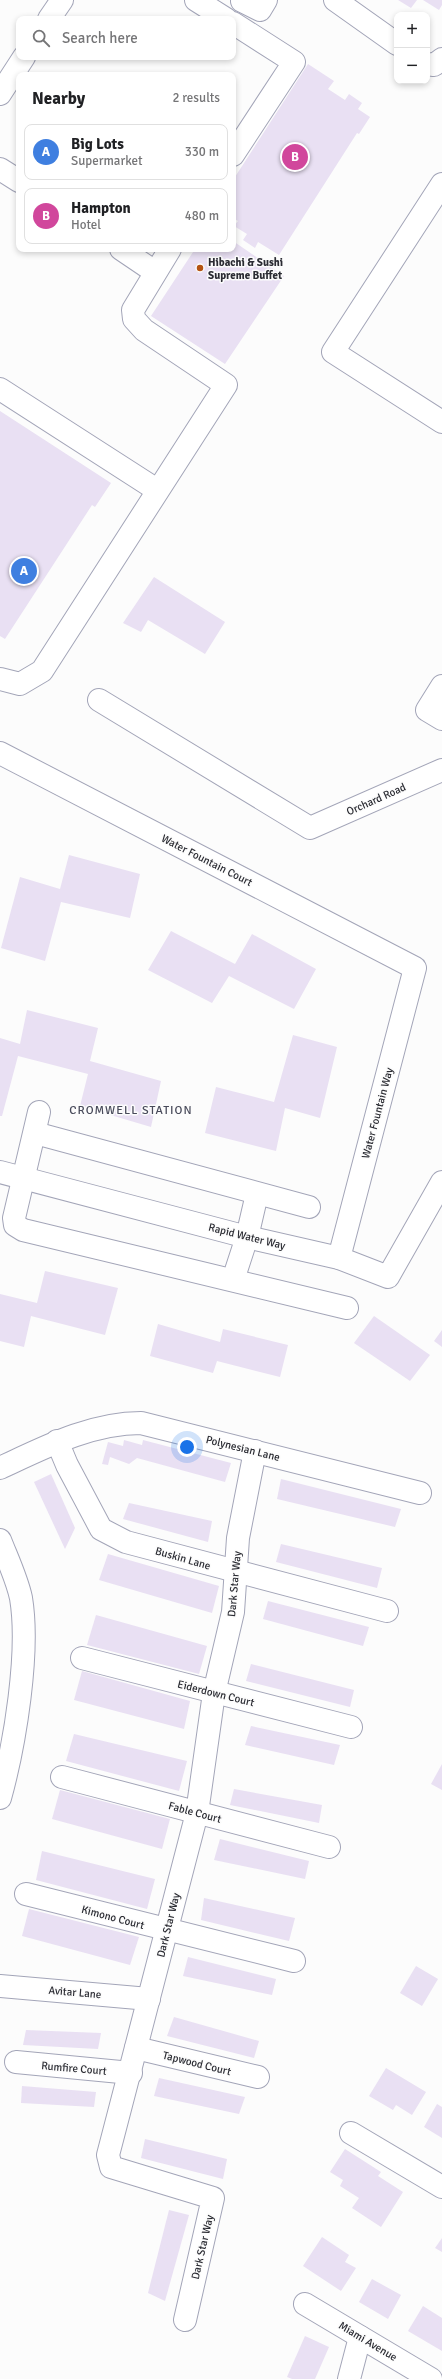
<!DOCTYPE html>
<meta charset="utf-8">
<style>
:root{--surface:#fff;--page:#f2f2f2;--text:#202124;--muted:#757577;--line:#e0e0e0;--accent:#b45312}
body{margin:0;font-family:Signika,sans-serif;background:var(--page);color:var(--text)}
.controls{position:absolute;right:12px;top:12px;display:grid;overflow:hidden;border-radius:8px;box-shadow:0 2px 6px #0003}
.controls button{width:36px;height:36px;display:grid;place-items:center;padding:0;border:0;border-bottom:1px solid var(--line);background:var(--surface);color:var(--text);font:20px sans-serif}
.you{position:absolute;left:187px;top:1447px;width:14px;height:14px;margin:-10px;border:3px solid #fff;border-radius:50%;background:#1a73e8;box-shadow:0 0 0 6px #1a73e833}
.badge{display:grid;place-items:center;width:26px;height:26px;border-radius:50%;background:var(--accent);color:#fff;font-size:13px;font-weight:700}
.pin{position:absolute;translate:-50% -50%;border:2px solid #fff;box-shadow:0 1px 4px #0006}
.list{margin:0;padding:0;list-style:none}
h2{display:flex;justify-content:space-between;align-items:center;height:52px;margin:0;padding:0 16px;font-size:17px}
h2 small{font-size:13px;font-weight:400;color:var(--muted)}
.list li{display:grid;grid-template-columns:26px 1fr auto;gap:12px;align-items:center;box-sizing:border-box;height:56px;margin:0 8px 8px;padding:0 8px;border:1px solid var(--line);border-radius:8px}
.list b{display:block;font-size:15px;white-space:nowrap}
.list p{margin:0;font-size:13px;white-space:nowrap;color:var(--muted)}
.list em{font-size:13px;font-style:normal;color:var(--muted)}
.icon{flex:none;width:22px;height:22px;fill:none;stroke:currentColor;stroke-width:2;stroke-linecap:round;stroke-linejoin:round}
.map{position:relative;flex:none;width:442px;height:2379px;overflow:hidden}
.search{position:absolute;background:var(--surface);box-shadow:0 2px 6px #0003;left:16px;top:16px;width:220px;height:44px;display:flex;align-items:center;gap:10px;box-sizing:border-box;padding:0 14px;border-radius:8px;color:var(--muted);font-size:15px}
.panel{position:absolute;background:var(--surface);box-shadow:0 2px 6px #0003;left:16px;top:72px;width:220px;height:180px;border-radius:8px}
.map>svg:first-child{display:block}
</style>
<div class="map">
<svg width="442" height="2379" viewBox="0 0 442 2379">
<rect width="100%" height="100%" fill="#fcfcfc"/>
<g fill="#e9e0f3">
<polygon points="398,0 417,0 411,8"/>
<polygon points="423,0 442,0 442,5 439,10"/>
<polygon points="308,64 334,81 328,89 345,100 349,94 362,103 358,109 370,117 359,134 357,133 279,255 258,242 255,248 243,240 247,234 234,226 238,221 233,218 233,180"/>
<polygon points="233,241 284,276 225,364 151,316 195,249 233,249"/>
<polygon points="0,411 111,483 95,507 92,505 5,639 0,636"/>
<polygon points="154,577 225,622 205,654 148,620 141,632 123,623"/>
<polygon points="69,855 140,874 130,918 61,902 45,961 1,948 20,877 60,889"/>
<polygon points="171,931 235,964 252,934 316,969 294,1009 229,976 212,1003 148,970"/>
<polygon points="27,1010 98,1028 90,1061 161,1081 151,1127 80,1106 88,1074 18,1056 2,1116 0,1116 0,1038 20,1044"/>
<polygon points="293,1035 337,1047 320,1118 285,1108 276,1151 205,1133 216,1087 274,1102"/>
<polygon points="45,1271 118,1288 105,1335 31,1316 24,1347 0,1341 0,1294 37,1303"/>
<polygon points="374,1316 430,1355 410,1381 354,1343"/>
<polygon points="158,1324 220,1342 223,1329 288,1345 280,1377 217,1361 213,1373 150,1356"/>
<polygon points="442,1330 442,1347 434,1341"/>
<polygon points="124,1440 142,1445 143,1440 231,1463 225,1482 137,1458 129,1464 110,1457 108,1465 102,1464 108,1442 123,1446"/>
<polygon points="51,1474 75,1528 65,1549 34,1482"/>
<polygon points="281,1479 401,1509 395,1527 277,1499"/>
<polygon points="129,1503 212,1521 208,1542 123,1519"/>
<polygon points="281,1544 382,1568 377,1588 276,1562"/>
<polygon points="108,1554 219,1586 212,1613 99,1580"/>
<polygon points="268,1601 369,1627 363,1646 263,1619"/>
<polygon points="96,1615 207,1646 199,1674 87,1645"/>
<polygon points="251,1664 354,1690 350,1707 246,1681"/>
<polygon points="82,1671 190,1701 184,1729 74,1700"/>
<polygon points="251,1726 340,1745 334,1765 245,1745"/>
<polygon points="74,1734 187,1761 179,1791 66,1761"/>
<polygon points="442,1764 442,1790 431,1784"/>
<polygon points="234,1789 322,1805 319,1823 230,1805"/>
<polygon points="60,1790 170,1819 162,1849 52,1819"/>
<polygon points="220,1839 309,1861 305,1879 214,1860"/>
<polygon points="42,1851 155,1879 147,1909 36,1880"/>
<polygon points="204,1898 295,1918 289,1941 201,1920"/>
<polygon points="29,1909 139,1937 130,1965 22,1936"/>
<polygon points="188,1957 276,1979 272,1995 183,1976"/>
<polygon points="416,1966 438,1979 422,2006 400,1993"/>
<polygon points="174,2017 259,2041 254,2058 167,2036"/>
<polygon points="26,2030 101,2033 98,2049 23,2045"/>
<polygon points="386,2068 426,2092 412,2115 396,2105 393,2110 369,2096"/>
<polygon points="159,2078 245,2097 239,2114 154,2096"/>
<polygon points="22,2086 96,2092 94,2107 21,2103"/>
<polygon points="437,2104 442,2107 442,2138 424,2127"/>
<polygon points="145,2139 227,2159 223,2179 141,2158"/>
<polygon points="345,2149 381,2172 378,2176 403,2192 381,2227 352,2208 359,2198 340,2186 343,2180 330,2172"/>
<polygon points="169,2210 189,2215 165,2301 148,2293"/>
<polygon points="322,2237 349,2255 345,2262 356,2268 341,2291 303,2266"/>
<polygon points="442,2238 442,2252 435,2248"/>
<polygon points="372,2279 401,2295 388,2319 359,2302"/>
<polygon points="423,2306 442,2318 442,2351 408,2331"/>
<polygon points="305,2336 329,2347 315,2379 292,2379 287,2377"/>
</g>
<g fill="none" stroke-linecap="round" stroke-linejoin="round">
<defs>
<g id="minor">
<polyline points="196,0 226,19"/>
<polyline points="335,0 397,44"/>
<polyline points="242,1 260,10 266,0"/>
<polyline points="49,19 62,0"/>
<polyline points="233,23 294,62 233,155"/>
<polyline points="427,64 434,65 442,59"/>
<polyline points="0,94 24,57"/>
<polyline points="0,169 19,181"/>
<polyline points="442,184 333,352 442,422"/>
<polyline points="121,249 155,272"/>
<polyline points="0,389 157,490"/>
<polyline points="0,679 20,684 42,671 226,385 144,330 134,319 133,310 170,249"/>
<polyline points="442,686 427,710 442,719"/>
<polyline points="99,700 310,828 442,770"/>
<polyline points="0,753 415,968 339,1258"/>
<polyline points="39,1112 14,1218 15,1225 23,1230 347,1308"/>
<polyline points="35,1133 309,1207"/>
<polyline points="0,1172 247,1237 339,1258 388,1277 442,1182"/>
<polyline points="233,1280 247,1237 257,1194"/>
<polyline points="57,1441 67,1465 101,1529 126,1542 387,1611"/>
<path d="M0,1468C45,1447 91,1423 141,1423L420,1493"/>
<path d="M0,1540C7,1558 17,1579 21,1598C30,1652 15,1744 0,1798"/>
<polyline points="82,1658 351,1727"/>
<polyline points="62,1777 329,1847"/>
<polyline points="26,1894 294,1961"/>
<polyline points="0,1986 149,1999"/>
<polyline points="136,2048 258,2077"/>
<polyline points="16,2062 131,2073"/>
<polyline points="351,2133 442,2187"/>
<polyline points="305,2304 431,2379"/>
<polyline points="185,2320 213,2198 111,2167 108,2155 197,1813 214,1693 233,1612 238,1538 255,1451"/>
<polyline points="349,2379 360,2337"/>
</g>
</defs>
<use href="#minor" stroke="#a3a5b8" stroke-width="24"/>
<use href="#minor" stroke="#fff" stroke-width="22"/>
</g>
<circle fill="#b45312" stroke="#fcfcfc" stroke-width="1.5" cx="200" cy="268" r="4"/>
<g text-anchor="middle" stroke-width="3" stroke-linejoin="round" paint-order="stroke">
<g font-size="11" font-weight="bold" fill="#2b2c33" stroke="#fcfcfc" text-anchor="start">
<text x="208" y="266">Hibachi &amp; Sushi<tspan x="208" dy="13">Supreme Buffet</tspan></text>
</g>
<g font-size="11" fill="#2b2c33" stroke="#fcfcfc">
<text transform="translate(376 799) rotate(-24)" y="4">Orchard Road</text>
<text transform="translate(207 860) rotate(27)" y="4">Water Fountain Court</text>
<text transform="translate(377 1113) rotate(-75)" y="4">Water Fountain Way</text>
<text transform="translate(247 1236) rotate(14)" y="4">Rapid Water Way</text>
<text transform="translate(243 1448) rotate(14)" y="4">Polynesian Lane</text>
<text transform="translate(183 1558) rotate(16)" y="4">Buskin Lane</text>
<text transform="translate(234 1584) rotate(-85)" y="4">Dark Star Way</text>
<text transform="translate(216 1693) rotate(14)" y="4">Eiderdown Court</text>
<text transform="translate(195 1812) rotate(15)" y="4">Fable Court</text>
<text transform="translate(113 1917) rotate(15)" y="4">Kimono Court</text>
<text transform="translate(168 1925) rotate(-76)" y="4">Dark Star Way</text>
<text transform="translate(75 1992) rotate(5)" y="4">Avitar Lane</text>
<text transform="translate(197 2063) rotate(14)" y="4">Tapwood Court</text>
<text transform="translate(74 2068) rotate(5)" y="4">Rumfire Court</text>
<text transform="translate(202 2247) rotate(-77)" y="4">Dark Star Way</text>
<text transform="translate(368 2341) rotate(31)" y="4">Miami Avenue</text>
</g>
<g font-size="12" letter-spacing="1" fill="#484a5a" stroke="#fcfcfc">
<text x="131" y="1114">CROMWELL STATION</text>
</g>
</g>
</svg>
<div class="controls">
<button>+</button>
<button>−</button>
</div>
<div class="you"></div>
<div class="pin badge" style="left:24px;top:571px;background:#3f7fe0">A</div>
<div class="pin badge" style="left:295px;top:157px;background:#d1479c">B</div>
<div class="search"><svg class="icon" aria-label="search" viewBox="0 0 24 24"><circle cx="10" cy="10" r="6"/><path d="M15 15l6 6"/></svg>Search here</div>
<section class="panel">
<h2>Nearby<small>2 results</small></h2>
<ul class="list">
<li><span class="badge" style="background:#3f7fe0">A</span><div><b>Big Lots</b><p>Supermarket</p></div><em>330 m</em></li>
<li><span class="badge" style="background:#d1479c">B</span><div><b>Hampton</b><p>Hotel</p></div><em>480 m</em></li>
</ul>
</section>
</div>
